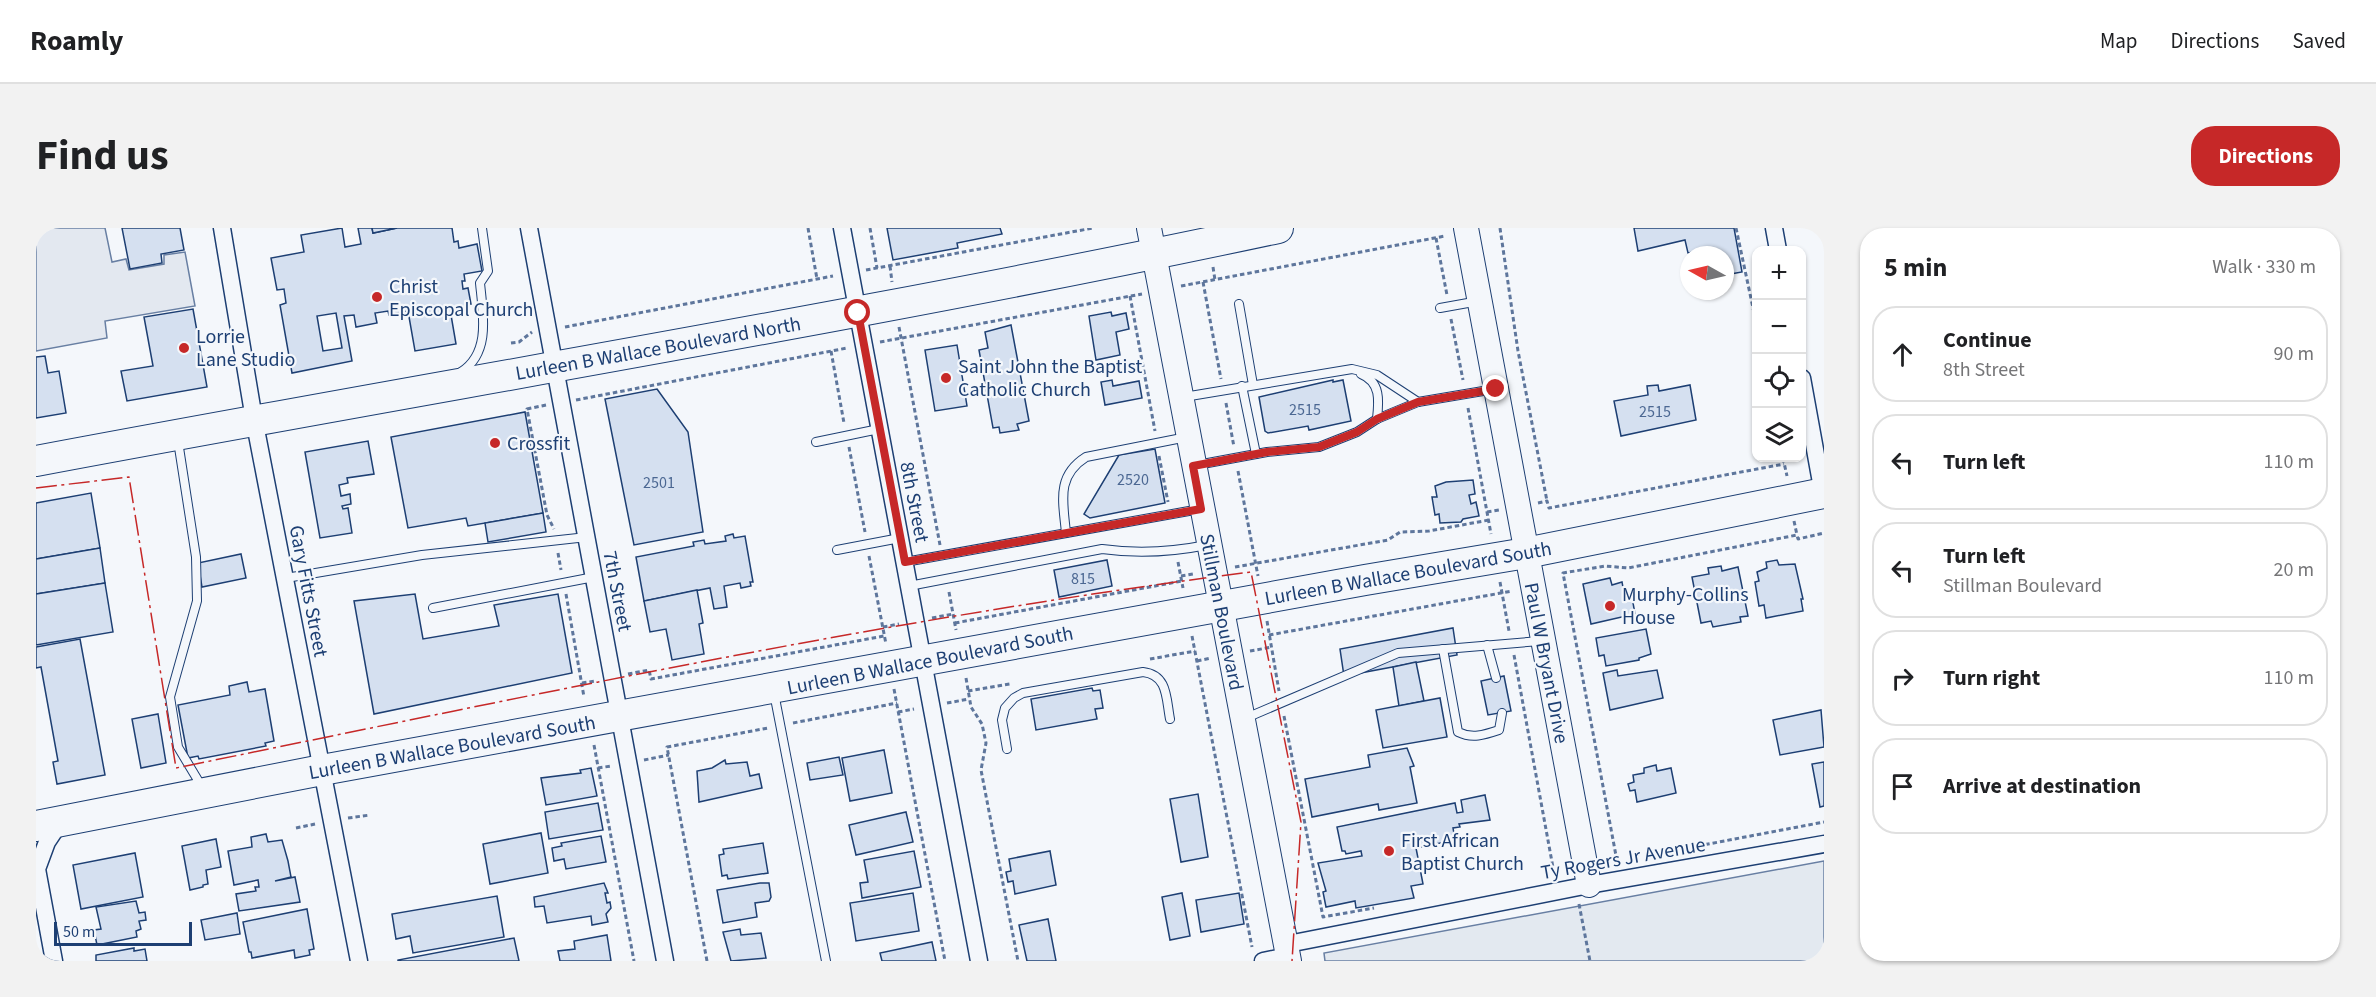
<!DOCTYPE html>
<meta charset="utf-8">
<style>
:root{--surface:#fff;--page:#f2f2f2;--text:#202124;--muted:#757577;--line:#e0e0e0;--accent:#c62828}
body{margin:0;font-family:"Source Sans 3",sans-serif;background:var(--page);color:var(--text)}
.controls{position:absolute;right:18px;top:18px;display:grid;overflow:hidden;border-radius:12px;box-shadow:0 2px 4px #0004}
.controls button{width:54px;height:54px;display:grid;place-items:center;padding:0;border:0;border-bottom:2px solid var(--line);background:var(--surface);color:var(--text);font:30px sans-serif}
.compass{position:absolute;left:1644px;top:18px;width:54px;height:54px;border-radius:50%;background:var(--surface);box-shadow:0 2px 4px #0004;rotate:278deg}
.scale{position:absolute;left:18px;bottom:15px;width:138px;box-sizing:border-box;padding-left:6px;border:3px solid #1d3f73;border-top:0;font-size:16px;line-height:21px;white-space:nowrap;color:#1d3f73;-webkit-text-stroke:4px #f4f7fb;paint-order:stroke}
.stop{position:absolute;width:18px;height:18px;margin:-14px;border:4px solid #c62828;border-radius:50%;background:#fff}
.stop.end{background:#c62828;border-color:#fff;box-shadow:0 2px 6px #0008}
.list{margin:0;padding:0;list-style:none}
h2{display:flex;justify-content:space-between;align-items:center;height:78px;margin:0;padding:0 24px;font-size:26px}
h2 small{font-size:20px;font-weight:400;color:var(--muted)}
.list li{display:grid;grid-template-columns:39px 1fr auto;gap:18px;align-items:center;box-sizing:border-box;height:96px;margin:0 12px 12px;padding:0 12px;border:2px solid var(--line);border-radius:24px}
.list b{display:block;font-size:22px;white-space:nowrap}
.list p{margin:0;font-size:20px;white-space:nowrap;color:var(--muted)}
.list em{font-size:20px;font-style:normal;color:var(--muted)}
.icon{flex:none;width:33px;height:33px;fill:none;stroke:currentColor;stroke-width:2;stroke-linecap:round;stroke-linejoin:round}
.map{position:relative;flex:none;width:1788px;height:733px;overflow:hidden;border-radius:24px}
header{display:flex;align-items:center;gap:36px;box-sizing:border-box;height:84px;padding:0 30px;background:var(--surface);border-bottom:2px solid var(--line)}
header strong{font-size:28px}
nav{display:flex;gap:33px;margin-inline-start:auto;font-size:21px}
.intro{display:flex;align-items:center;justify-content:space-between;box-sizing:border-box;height:144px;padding:0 36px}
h1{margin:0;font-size:42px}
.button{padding:15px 27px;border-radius:24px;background:var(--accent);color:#fff;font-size:21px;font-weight:700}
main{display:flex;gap:36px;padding:0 36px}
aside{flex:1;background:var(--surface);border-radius:24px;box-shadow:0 2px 4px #0004}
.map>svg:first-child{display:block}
</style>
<header>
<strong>Roamly</strong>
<nav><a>Map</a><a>Directions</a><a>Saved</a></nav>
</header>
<div class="intro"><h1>Find us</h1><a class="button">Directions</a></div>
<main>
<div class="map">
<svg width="1788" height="733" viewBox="0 0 1788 733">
<rect width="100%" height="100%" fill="#f4f7fb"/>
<polygon fill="#e3e9f0" stroke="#687fa3" stroke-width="1.5" points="1788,633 1788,733 1289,733 1288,725"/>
<polygon fill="#e3e8f0" stroke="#687fa3" stroke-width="1.5" points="13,0 69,0 76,34 90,31 93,42 128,36 128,27 149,24 159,78 69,93 71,110 0,123 0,3"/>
<g fill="#d5e0f0" stroke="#1d3f73" stroke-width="1.5" fill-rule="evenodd">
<polygon points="86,0 144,0 148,22 125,26 126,35 94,41"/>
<path d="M306,0L309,19L325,16L322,0H336L337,5L361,0H416L418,14L422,13L423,20L441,16L446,43L428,46L429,53H426L427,61L432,60L435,76H430L432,84L415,87L420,116L379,123L372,83L353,87L352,83L339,85L341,95L320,99L318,87L308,88L316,133L256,145L244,77L250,75L248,61L241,62L235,30L268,24L265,7ZM300,85L306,120L287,123L281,88Z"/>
<polygon points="336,0 361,0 337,5"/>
<polygon points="851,0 964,0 966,6 921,15 922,20 857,32"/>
<polygon points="1598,0 1698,0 1706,44 1689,47 1689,27 1664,27 1664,23 1652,25 1649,12 1602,23"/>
<polygon points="157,81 171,159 91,173 85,143 117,138 108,89"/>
<polygon points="1075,84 1076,88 1090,85 1093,101 1080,104 1084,127 1060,132 1053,88"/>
<polygon points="975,97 993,193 981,196 983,202 964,205 963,199 957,200 943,122 952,120 949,104"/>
<polygon points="921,117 931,178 899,183 889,122"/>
<polygon points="9,128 12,145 23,143 30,185 0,190 0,129"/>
<polygon points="1076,152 1077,158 1103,153 1106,170 1069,177 1065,154"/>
<polygon points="1297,152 1297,154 1307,152 1315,193 1273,202 1272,198 1232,205 1229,203 1223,169"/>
<polygon points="1622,157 1623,163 1654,157 1660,192 1585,208 1578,173 1612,167 1611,158"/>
<polygon points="621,161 652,204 667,304 598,317 569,171"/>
<polygon points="489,184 507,285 432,298 430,290 372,300 355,209"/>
<polygon points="332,213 338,246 311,250 312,255 303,257 305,268 314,266 315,276 306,278 307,281 312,280 316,305 284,310 269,224"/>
<polygon points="1119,221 1129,275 1054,290 1048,286 1083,227"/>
<polygon points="1437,252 1439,266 1433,267 1435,276 1440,274 1443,288 1427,291 1425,294 1404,295 1403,286 1399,287 1396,269 1401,269 1399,258 1410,254"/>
<polygon points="55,265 64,320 0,331 0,275"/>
<polygon points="507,285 510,304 452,314 449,295"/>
<polygon points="697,306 698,310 709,308 717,354 714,354 715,358 705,360 704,355 688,358 691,379 678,381 674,360 608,373 600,329 658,318 657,314 668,312 669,316 690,313 689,308"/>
<polygon points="64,320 69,355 0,366 0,331"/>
<polygon points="205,326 210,350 166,359 162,335"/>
<polygon points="1071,332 1076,358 1023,369 1018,342"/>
<polygon points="1741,332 1743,337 1759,336 1767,371 1765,371 1767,383 1730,390 1728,377 1723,378 1719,354 1723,353 1721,344 1731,340 1730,334"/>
<polygon points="1685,338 1686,343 1702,339 1712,388 1704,389 1705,394 1677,399 1675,393 1665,395 1656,349 1673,346 1672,340"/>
<polygon points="1574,350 1576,357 1586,354 1589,370 1596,369 1599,386 1555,396 1547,356"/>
<polygon points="69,355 77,404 0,417 0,366"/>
<polygon points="661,362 667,395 663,396 668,426 636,432 630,401 614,404 608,373"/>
<polygon points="379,366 387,411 463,398 458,377 522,366 536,445 338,486 318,373"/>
<polygon points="1417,400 1421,427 1308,448 1304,421"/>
<polygon points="1610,401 1615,426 1603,430 1603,432 1570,438 1568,427 1563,428 1560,410"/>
<polygon points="44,411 69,547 21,556 17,534 22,533 5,439 0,440 0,419"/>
<polygon points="1380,434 1388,473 1363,478 1357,439"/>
<polygon points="1581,442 1582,448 1621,442 1627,470 1574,482 1567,445"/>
<polygon points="1468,448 1475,483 1452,487 1445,453"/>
<polygon points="211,454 213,464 229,461 238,513 229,515 230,518 163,531 162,528 152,530 142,477 194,467 193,458"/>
<polygon points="1056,460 1057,463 1064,462 1067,480 1059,481 1061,491 1000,502 995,471"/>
<polygon points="1404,470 1411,509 1347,520 1340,482"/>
<polygon points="1785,482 1788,519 1744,527 1737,492"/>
<polygon points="122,486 130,535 105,540 96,491"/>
<polygon points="1371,520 1378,538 1374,539 1381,575 1343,582 1342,576 1276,589 1269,551 1334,539 1332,527"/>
<polygon points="848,522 856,565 814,573 806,530"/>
<polygon points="803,529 807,547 774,552 771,535"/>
<polygon points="689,532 690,536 711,534 714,548 723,546 726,560 663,574 661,543 676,540"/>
<polygon points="1788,534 1788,578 1784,579 1776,536"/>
<polygon points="1620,537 1621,543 1635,540 1640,565 1601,574 1599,562 1594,563 1592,556 1598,554 1597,547 1608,545 1608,540"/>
<polygon points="555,540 561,568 510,577 505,550 545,545 544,542"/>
<polygon points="1162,566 1172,629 1145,634 1134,571"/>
<polygon points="1449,567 1454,592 1423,596 1424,599 1417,600 1419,612 1380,620 1387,656 1375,658 1378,670 1320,680 1319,673 1290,679 1287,664 1290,663 1282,635 1326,628 1325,623 1310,626 1309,623 1306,623 1301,599 1419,575 1421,585 1427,584 1425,572"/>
<polygon points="562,575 567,602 513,611 509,584"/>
<polygon points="870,584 877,614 820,627 813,597"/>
<polygon points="505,605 512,645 454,656 447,616"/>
<polygon points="230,606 232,614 246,612 252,633 255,649 239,653 259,649 264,674 203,683 200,666 220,663 219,659 223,659 222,652 198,657 192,623 216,619 215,609"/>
<polygon points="565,608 570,634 530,641 528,631 518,633 516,620 526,618 525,615"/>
<polygon points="180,611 185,639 170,642 172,656 167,657 167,659 154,662 146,618"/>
<polygon points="727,615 732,645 692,651 691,647 686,648 683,627 688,626 687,621"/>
<polygon points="878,623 885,659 826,670 824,655 832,654 828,632"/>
<polygon points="1014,623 1020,657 979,666 977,653 972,654 970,644 975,643 973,631"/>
<polygon points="99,625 107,669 45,681 37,637"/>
<polygon points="568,655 572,665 569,665 571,675 574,674 575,680 570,686 572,694 556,697 555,688 511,695 508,678 499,679 498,669"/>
<polygon points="724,655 733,655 735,669 733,673 719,675 721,689 687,695 681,662"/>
<polygon points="877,665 883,703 820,713 814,675"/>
<polygon points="1146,665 1154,708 1134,712 1126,669"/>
<polygon points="1203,665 1208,696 1165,704 1160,672"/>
<polygon points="461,668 468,709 377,725 374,708 360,711 356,686"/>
<polygon points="100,673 103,685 109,684 110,692 103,693 105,701 100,703 101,709 61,717 58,702 65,701 60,679"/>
<polygon points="271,681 278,721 273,722 274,727 259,730 258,722 216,730 215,724 213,724 207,694"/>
<polygon points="201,685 204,706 169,712 165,692"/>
<polygon points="1012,691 1020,733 991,733 983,697"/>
<polygon points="704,701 705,707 725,705 730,730 695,733 687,704"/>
<polygon points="571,707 575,733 524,733 522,723 539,721 538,713"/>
<polygon points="478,710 483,733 362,733 362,732"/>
<polygon points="896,714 900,733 846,733 844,725"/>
<polygon points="98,720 98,723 109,721 111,733 60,733 60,727"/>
</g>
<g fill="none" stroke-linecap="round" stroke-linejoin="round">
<defs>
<g id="lane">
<polyline points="1203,76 1217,157"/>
<polyline points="1404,80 1443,73"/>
<path d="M425,144C455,125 447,86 444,55L452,43L446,0"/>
<path d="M1325,146C1345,154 1343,173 1341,191"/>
<polyline points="1206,158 1220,226"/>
<polyline points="1148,169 1316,141 1341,147 1382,174"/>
<polyline points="142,213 160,329 161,373 134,469 142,519 166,559"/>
<polyline points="780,214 843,201"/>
<polyline points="1161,237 1231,224 1283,219 1321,204 1341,191 1382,174 1459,161"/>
<path d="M1030,305C1027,273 1020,248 1050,229L1151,209"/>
<polyline points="801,322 864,310"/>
<polyline points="869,334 1164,281"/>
<polyline points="250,350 386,327 551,309"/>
<path d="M873,358L1066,321C1102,326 1136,324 1171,317"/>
<polyline points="397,380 558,349"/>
<polyline points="1451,417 1460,450"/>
<path d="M1407,421L1422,504C1436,511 1448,507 1463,502L1466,485"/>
<polyline points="738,465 790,733"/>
<polyline points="1210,490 1362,425 1504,413"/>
<path d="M971,521L966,492L969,480L978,470L987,465L1107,444C1132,447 1130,470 1134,491"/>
</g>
<g id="street">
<polyline points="186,0 218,191 323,733"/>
<polyline points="493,0 629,733"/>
<polyline points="806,0 943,733"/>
<polyline points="1738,0 1742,22"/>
<polyline points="1766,150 1788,271"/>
<polyline points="1252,716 1553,657 1788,616"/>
<polyline points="18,733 1,641 11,614 25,593"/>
<polyline points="1227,733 1252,728"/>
</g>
<g id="secondary">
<polyline points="1113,0 1253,733"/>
<polyline points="1430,0 1553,657"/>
</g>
<g id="highway">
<path d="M0,233C414,155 830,88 1242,0"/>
<polyline points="0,598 286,542 1329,352 1490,325 1788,265"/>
</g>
</defs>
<use href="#lane" stroke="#1d3f73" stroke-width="10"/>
<use href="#street" stroke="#1d3f73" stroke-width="19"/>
<use href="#secondary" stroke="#1d3f73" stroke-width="26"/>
<use href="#highway" stroke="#1d3f73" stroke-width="32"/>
<g stroke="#5e769c" stroke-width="3" stroke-dasharray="4.5 3" stroke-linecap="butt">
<polyline points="772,0 781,51"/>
<polyline points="834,0 841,40"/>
<polyline points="1464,0 1482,123 1511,273"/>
<polyline points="1700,0 1720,94"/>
<polyline points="1400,10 1411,67"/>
<polyline points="854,38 856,54"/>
<polyline points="1177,39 1179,52"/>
<polyline points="830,42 1057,0"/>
<polyline points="1167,54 1185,151"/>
<polyline points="1145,58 1409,8"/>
<polyline points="1094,68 1119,203"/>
<polyline points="1415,91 1427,152"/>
<polyline points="529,99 797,48"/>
<polyline points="863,99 904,317"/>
<polyline points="844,114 1106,66"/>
<polyline points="475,115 483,114 496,104"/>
<polyline points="795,123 808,195"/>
<polyline points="540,172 811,120"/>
<polyline points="1190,175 1198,219"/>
<polyline points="510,177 491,181 511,287 518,301"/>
<polyline points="1432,180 1455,306"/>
<polyline points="813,219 829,304"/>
<polyline points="1123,228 1132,274"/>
<polyline points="1747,230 1751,248"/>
<polyline points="1202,243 1222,348"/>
<polyline points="1502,275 1511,273 1513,280 1748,236"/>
<polyline points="1451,284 1463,282"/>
<polyline points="1758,293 1761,307"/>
<polyline points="522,325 525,342"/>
<polyline points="833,328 850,416"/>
<polyline points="1142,334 1147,360"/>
<polyline points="1199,339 1352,312 1364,304 1393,303 1453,292"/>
<polyline points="1145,348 1157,346"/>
<polyline points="1464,354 1473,403"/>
<polyline points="913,364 920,402"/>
<polyline points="530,366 548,469"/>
<polyline points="896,390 917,386"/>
<polyline points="1231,393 1243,463"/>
<polyline points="919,395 1146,353"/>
<polyline points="847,399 863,396"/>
<polyline points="1233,407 1476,363"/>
<polyline points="1156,408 1216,719"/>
<polyline points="1214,423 1236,419"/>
<polyline points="1478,427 1518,645"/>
<polyline points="1114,431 1159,423"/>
<polyline points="1161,433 1175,430"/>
<polyline points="592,446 613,442 615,451 848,408"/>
<polyline points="930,450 935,479 946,496 950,515 945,542 982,733"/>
<polyline points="546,455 559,453"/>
<polyline points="858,461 909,733"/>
<polyline points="932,463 974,456"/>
<polyline points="911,475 933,471"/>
<polyline points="862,484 878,481"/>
<polyline points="1248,488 1287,689 1338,680"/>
<polyline points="757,495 861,475"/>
<polyline points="558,517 598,733"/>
<polyline points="608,532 633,527"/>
<polyline points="562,540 575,538"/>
<polyline points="312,590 334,587"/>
<polyline points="260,600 279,596"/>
<polyline points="1625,625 1788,594"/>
<polyline points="1581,633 1527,345 1569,338 1592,340 1761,307 1762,311 1788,305"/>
<polyline points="1543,676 1554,733"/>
<polyline points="671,733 631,519 732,500"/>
</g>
<use href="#lane" stroke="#f4f7fb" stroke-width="8"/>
<use href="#street" stroke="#f4f7fb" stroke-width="16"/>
<use href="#secondary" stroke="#f4f7fb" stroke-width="24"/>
<use href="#highway" stroke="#f4f7fb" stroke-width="30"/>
<path stroke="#c62828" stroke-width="1.5" stroke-dasharray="21 4.5 3 4.5" stroke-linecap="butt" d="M0,260L93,249L140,540C497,467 854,390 1215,344L1265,594L1256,733"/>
</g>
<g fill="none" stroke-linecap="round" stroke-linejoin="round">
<polyline stroke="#c62828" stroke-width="8" points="822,85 869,334 1165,281 1157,238 1231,224 1283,219 1321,204 1341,191 1382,174 1460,161"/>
</g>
<g fill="#c62828" stroke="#f4f7fb" stroke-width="2">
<circle cx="341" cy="69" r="6"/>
<circle cx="148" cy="120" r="6"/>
<circle cx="910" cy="150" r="6"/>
<circle cx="459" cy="215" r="6"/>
<circle cx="1574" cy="378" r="6"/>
<circle cx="1353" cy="623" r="6"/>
</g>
<g text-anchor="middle" stroke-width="4.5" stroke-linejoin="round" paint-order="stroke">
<g font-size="16" fill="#4b6792">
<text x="1269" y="187">2515</text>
<text x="1619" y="189">2515</text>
<text x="1097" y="257">2520</text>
<text x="623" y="260">2501</text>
<text x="1047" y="356">815</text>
</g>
<g font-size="20" fill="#1d3f73" stroke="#f4f7fb" text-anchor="start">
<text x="353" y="65">Christ<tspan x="353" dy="23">Episcopal Church</tspan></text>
<text x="160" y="115">Lorrie<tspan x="160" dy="23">Lane Studio</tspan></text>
<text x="922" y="145">Saint John the Baptist<tspan x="922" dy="23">Catholic Church</tspan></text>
<text x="471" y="222">Crossfit</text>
<text x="1586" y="373">Murphy-Collins<tspan x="1586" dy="23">House</tspan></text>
<text x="1365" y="619">First African<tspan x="1365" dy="23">Baptist Church</tspan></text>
</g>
<g font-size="20" fill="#1d3f73" stroke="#f4f7fb">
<text transform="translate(622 120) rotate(-10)" y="7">Lurleen B Wallace Boulevard North</text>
<text transform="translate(879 274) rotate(79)" y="7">8th Street</text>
<text transform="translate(1372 345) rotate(-10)" y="7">Lurleen B Wallace Boulevard South</text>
<text transform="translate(273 363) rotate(79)" y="7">Gary Fitts Street</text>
<text transform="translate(582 363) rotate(79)" y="7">7th Street</text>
<text transform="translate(1186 384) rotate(79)" y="7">Stillman Boulevard</text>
<text transform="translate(894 432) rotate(-11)" y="7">Lurleen B Wallace Boulevard South</text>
<text transform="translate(1511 435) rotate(79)" y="7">Paul W Bryant Drive</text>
<text transform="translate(416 519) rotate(-10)" y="7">Lurleen B Wallace Boulevard South</text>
<text transform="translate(1587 630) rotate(-10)" y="7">Ty Rogers Jr Avenue</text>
</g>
</g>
</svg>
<div class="controls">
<button>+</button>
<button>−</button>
<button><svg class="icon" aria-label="locate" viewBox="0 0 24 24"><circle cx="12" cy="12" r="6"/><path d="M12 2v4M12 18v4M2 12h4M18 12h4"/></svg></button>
<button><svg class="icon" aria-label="layers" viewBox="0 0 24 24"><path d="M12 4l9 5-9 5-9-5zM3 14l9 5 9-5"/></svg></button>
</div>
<svg class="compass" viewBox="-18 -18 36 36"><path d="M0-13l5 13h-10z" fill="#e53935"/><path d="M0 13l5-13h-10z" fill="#757577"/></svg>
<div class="scale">50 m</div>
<div class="stop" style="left:822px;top:85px"></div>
<div class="stop end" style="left:1460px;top:161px"></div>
</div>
<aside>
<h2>5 min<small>Walk · 330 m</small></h2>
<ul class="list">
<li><svg class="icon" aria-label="ahead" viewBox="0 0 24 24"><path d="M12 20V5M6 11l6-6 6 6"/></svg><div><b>Continue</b><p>8th Street</p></div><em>90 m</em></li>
<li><svg class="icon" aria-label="left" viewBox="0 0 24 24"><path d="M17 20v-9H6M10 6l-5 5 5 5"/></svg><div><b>Turn left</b></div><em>110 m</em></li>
<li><svg class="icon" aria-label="left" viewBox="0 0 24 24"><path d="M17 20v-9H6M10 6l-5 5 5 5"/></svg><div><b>Turn left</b><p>Stillman Boulevard</p></div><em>20 m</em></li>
<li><svg class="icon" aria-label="right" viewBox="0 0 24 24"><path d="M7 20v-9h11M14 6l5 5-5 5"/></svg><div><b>Turn right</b></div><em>110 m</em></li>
<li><svg class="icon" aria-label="arrive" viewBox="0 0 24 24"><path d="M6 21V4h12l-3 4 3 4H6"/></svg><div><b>Arrive at destination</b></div></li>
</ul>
</aside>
</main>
